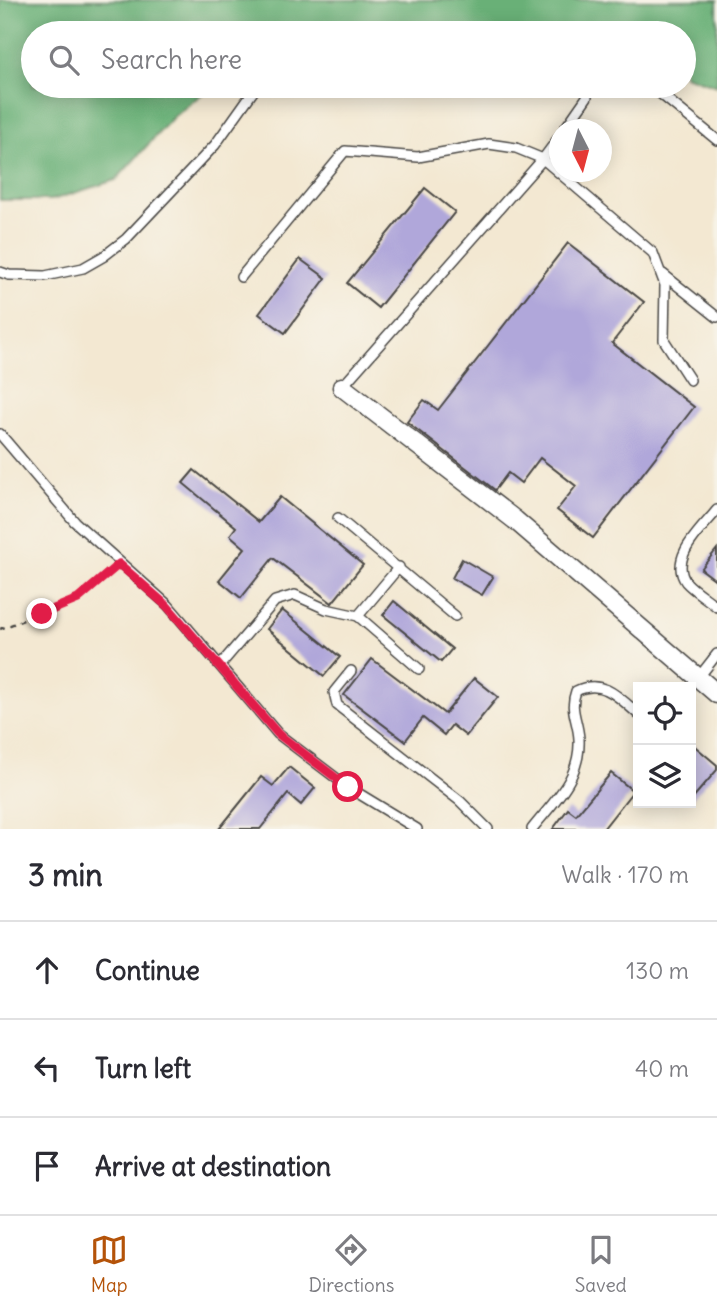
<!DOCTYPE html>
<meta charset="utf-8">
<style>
:root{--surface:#fff;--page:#f7f7f7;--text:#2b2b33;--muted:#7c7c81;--line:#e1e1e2;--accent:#b45309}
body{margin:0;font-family:Delius,sans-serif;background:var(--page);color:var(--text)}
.controls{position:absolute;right:21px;bottom:21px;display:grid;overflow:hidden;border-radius:0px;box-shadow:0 4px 18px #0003}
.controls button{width:63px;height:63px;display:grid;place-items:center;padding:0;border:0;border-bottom:2px solid var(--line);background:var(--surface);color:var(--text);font:35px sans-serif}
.compass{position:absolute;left:549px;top:119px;width:63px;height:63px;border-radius:50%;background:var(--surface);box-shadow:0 4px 18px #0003;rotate:174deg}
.stop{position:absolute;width:21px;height:21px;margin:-16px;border:5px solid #e11d48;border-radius:50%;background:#fff}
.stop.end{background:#e11d48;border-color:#fff;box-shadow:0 2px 7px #0008}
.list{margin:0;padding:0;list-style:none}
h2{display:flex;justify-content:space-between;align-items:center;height:91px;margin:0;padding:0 28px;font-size:30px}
h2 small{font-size:23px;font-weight:400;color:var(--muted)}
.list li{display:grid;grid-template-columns:46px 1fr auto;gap:21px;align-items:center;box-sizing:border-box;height:98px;padding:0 28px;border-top:2px solid var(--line)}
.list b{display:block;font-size:26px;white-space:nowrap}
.list em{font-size:23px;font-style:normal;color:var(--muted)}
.icon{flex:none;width:38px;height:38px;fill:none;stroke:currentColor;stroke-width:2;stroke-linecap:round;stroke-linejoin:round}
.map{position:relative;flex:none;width:717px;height:829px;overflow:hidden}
.search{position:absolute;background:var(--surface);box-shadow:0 4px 18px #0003;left:21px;right:21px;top:21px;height:77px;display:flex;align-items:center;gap:18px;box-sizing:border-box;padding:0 24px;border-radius:38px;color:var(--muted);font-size:26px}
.sheet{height:385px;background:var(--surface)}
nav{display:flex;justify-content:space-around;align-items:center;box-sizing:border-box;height:98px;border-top:2px solid var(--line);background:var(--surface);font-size:19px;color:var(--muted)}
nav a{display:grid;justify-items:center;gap:4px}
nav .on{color:var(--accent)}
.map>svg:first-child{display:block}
</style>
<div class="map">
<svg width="717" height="829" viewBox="0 0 717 829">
<rect width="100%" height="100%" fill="#f7f3e8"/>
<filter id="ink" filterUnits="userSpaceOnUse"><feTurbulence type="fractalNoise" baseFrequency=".0143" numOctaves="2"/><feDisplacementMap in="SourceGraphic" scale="14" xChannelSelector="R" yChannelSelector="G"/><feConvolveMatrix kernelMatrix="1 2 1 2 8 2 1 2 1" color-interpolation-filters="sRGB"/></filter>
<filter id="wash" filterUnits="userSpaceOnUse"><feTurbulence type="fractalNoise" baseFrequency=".00686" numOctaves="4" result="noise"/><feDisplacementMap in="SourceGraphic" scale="28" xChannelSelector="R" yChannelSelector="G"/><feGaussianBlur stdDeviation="1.57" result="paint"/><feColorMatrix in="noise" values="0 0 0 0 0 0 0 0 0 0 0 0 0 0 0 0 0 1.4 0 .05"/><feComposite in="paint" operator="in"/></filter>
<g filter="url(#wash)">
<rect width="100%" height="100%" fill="#f3e8d2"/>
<polygon fill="#69b077" stroke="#4a6e51" stroke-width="2" points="0,0 717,0 717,86 684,75 684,33 33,33 33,86 212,86 173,117 116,180 52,200 0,200"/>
<g id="blocks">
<g fill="#b0a7da">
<polygon points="425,188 455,212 378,308 347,283"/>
<polygon points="568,243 644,302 612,343 694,407 593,538 557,510 576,486 540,458 521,483 508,473 495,490 407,422 424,400 438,410"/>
<polygon points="300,259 326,278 285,333 259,314"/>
<polygon points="194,470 259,522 280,497 363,565 332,603 273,558 241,598 219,580 245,548 230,535 236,527 183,483"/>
<polygon points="717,549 717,581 701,569"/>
<polygon points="462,559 493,577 482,595 452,578"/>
<polygon points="394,601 452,649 441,662 383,615"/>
<polygon points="282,610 340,657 324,676 267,629"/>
<polygon points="372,659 445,714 474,678 498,697 466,736 452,725 444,735 423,718 405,741 344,695"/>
<polygon points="691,743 717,765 717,770 691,800"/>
<polygon points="289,767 315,788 301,805 288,794 260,829 219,829 261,777 273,786"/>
<polygon points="611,773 633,791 603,829 553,829 568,809 576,815"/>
</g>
</g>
</g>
<g filter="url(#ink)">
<use href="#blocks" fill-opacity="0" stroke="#494744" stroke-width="2"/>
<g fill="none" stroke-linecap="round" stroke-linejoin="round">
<defs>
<g id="lane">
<polyline points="651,86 717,140"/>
<polyline points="564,130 587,97"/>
<polyline points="0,272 9,275 45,276 83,268 104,256 126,239 215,145 257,86"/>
<polyline points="663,274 717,317"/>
<polyline points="241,277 345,151 418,157 489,144 516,148 543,159 653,253 665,285 664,340 690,380"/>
<polyline points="342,387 543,159 560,136"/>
<polyline points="0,434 75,522 168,605 278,734 348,787 417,829"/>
<path d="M717,510C703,528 668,557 686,582C694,591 708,599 717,607"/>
<polyline points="338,518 455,616"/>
<polyline points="358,616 419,669"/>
<polyline points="221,664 275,601 295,595 326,609 358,616 399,567"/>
<polyline points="351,671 334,692 337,705 460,801 488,829"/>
<polyline points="699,677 717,654"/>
<path d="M532,829C554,801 581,778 579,739C578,720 569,710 576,691C602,678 619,697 638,714"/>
</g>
<polyline id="street" points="342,387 515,520 717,694"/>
</defs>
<use href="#lane" stroke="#494744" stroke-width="12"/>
<use href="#street" stroke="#494744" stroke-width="21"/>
<polyline stroke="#494744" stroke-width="2.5" stroke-dasharray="5 5" stroke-linecap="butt" points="0,629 78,599 111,570"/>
<use href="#lane" stroke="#fff" stroke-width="9"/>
<use href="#street" stroke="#fff" stroke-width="18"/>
</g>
</g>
<g fill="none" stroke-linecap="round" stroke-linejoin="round" filter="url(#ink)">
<polyline stroke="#e11d48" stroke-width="9" points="42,614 78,599 119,564 167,606 278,734 348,787"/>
</g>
</svg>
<div class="controls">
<button><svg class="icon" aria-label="locate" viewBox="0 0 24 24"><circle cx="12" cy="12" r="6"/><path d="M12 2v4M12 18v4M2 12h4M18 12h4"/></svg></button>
<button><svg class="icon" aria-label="layers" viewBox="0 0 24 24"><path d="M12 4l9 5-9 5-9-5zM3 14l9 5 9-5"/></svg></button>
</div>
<svg class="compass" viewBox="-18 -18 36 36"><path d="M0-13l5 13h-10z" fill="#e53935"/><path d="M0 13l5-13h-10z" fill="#7c7c81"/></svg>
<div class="stop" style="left:348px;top:787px"></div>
<div class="stop end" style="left:42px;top:614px"></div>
<div class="search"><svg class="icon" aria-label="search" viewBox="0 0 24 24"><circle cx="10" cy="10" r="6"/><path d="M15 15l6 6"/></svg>Search here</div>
</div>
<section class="sheet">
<h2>3 min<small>Walk · 170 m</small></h2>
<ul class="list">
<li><svg class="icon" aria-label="ahead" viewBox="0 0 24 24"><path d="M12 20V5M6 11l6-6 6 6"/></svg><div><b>Continue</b></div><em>130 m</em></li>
<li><svg class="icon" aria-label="left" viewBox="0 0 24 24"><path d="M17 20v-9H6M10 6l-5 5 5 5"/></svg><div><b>Turn left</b></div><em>40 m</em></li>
<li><svg class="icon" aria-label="arrive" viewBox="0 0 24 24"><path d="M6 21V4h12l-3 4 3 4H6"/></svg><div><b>Arrive at destination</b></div></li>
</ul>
</section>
<nav>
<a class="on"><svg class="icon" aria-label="map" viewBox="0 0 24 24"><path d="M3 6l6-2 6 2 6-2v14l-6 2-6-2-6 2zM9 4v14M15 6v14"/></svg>Map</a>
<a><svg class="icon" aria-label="directions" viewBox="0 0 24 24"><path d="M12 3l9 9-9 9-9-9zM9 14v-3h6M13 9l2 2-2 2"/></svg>Directions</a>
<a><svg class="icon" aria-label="saved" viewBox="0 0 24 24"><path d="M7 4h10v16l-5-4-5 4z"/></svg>Saved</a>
</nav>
